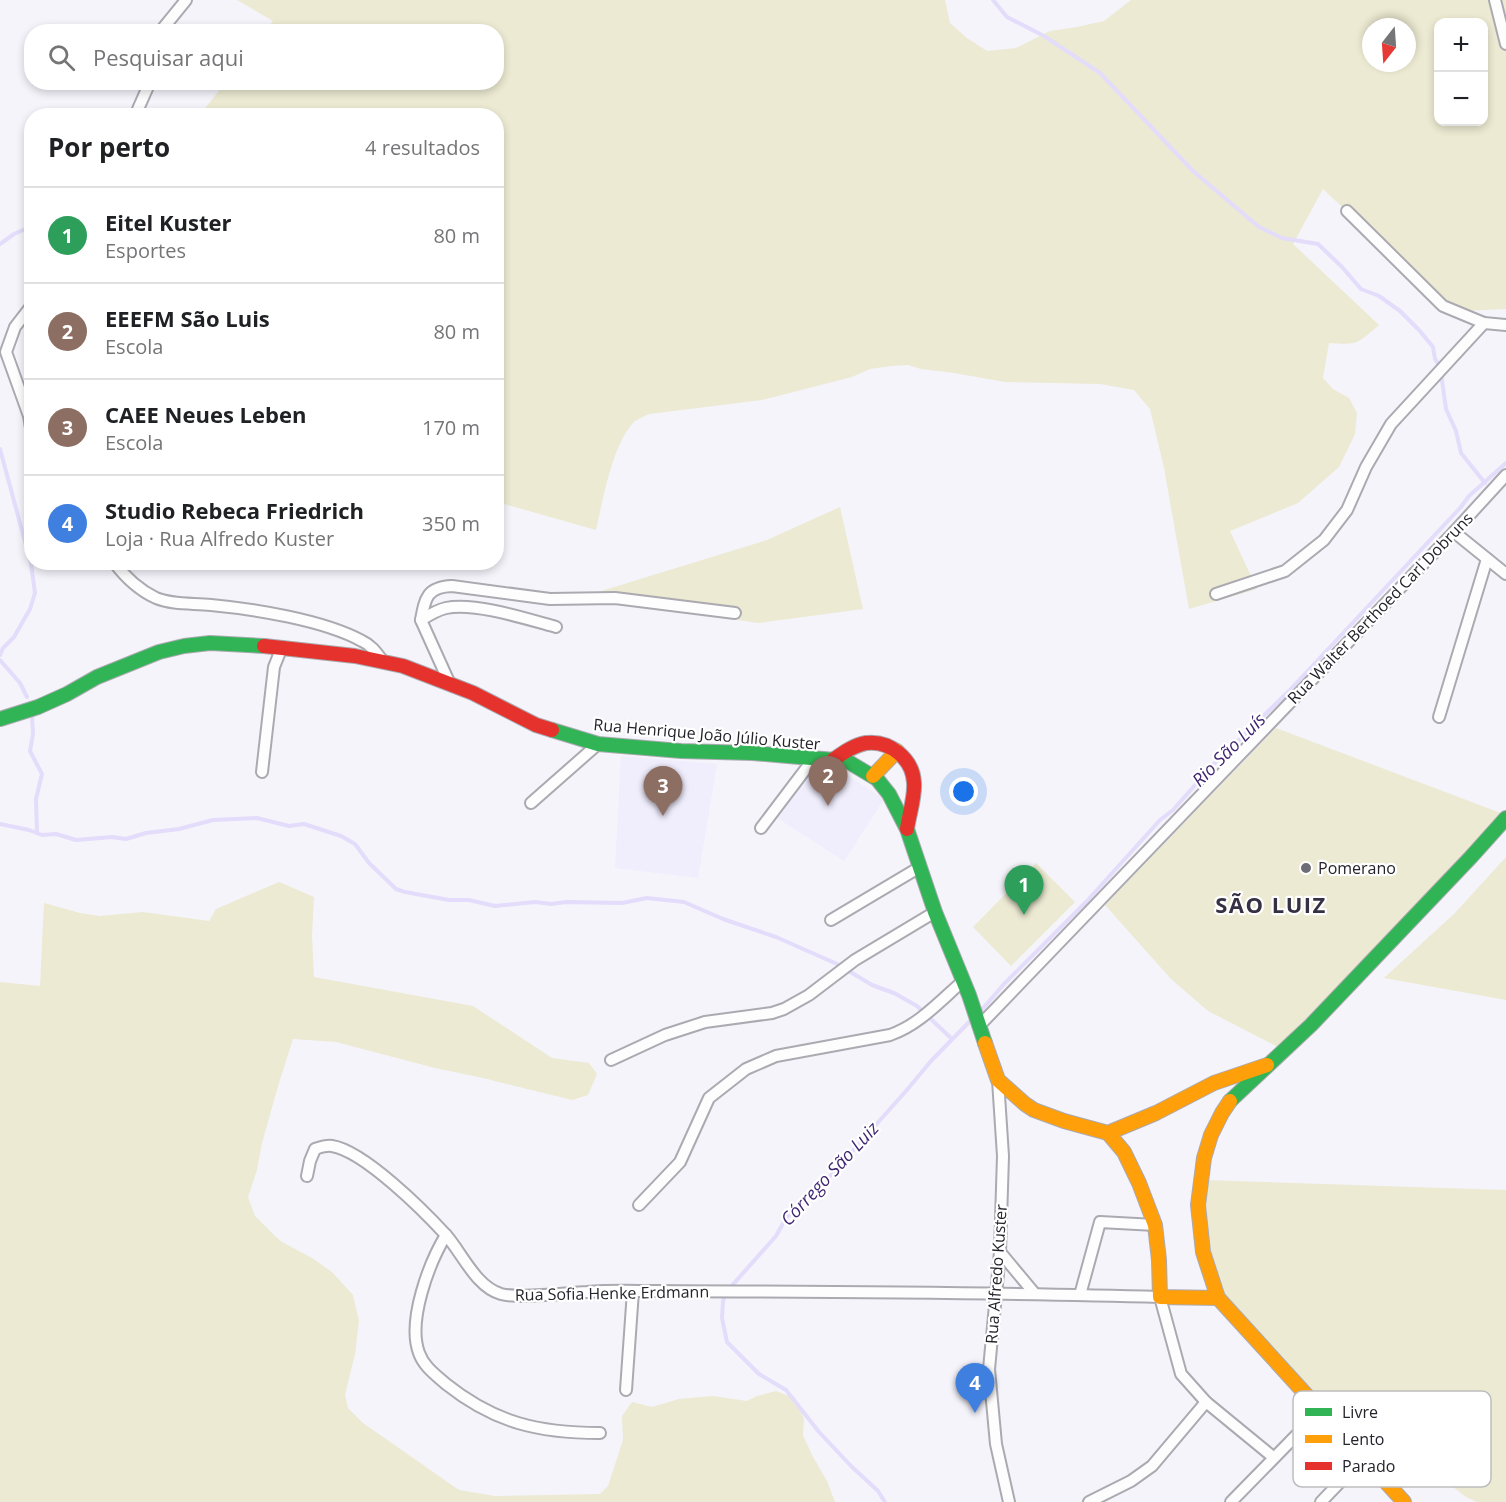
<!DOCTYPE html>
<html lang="pt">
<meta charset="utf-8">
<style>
:root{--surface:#fff;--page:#f2f2f2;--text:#202124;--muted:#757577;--line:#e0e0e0;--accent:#db2777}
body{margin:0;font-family:"Open Sans",sans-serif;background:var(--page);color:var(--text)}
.controls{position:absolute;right:18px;top:18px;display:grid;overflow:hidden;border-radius:12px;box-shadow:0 3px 9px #0003}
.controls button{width:54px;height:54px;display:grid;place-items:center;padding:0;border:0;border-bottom:2px solid var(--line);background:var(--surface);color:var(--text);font:30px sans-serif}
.compass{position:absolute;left:1362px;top:18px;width:54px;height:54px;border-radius:50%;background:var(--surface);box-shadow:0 3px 9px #0003;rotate:197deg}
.you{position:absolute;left:964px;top:792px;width:21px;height:21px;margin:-15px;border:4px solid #fff;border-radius:50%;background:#1a73e8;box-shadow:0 0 0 9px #1a73e833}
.badge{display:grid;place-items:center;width:39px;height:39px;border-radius:50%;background:var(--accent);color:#fff;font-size:20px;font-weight:700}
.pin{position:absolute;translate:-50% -50px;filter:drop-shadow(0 2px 3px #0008)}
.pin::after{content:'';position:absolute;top:32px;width:21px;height:18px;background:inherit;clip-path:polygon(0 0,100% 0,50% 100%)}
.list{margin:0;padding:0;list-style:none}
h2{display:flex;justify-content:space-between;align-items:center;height:78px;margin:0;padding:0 24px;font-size:26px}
h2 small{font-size:20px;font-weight:400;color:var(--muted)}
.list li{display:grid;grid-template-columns:39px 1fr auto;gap:18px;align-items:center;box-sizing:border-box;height:96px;padding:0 24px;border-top:2px solid var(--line)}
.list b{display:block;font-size:22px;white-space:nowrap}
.list p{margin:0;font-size:20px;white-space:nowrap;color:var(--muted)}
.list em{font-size:20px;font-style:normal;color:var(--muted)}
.icon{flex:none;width:33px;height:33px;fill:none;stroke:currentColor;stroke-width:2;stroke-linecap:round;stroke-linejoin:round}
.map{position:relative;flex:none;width:1506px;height:1502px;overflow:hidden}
.search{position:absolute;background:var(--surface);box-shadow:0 3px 9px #0003;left:24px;top:24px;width:480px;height:66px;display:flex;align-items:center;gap:15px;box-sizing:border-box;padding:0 21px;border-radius:24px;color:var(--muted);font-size:22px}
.panel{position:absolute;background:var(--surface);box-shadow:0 3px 9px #0003;left:24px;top:108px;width:480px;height:462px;border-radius:24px}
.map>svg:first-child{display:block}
</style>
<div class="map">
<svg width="1506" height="1502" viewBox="0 0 1506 1502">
<rect width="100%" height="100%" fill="#f5f4fb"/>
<g fill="#f0edfd">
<polygon points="811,752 884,799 844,861 771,814"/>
<polygon points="621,756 717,764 698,878 615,868"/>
</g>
<g fill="#ecead2" fill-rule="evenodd">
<path d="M237,0H945L950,23L967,38L987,51L1016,48L1050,31L1077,27L1104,21L1131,0H1506V309L1462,311L1425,298L1388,257L1369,232L1323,189L1293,244L1379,325C1357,344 1358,345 1329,343L1323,378L1333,389L1349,398L1357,413L1355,434L1339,467L1298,503L1230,531L1257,589L1189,609L1164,468L1150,409L1134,390L1100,384L1005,382L954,373L921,369L908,365L891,366L870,369L852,377L762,400L649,414C644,417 637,419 633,423C612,446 603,500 596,530L497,502L496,116H199L225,83L496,82V32L265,31L273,21ZM1438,22H1484V122H1438ZM1371,27H1407V63H1371Z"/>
<polygon points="840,507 863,609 758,623 675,611 598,592 767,540"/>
<polygon points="1276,728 1506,815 1278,1047 1208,1011 1171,979 1105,905"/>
<polygon points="1506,857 1506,1000 1384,978 1455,913"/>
<polygon points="1036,863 1075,902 1011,966 973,927"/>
<polygon points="279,882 314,897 312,936 314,977 473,1006 552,1058 589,1063 597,1074 588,1095 572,1100 483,1078 435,1068 336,1042 293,1039 279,1083 262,1143 257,1170 248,1197 255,1216 275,1236 282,1242 312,1258 332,1272 353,1295 359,1321 355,1354 345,1395 348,1408 363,1423 459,1490 495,1496 600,1494 608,1486 623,1440 622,1416 632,1402 652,1407 679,1399 713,1396 747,1401 757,1396 776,1391 794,1398 804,1419 803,1435 812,1455 827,1481 835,1502 0,1502 0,982 40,986 44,903 80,913 100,916 143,912 209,921 216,909"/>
<polygon points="1205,1180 1506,1190 1506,1502 1477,1502 1466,1497 1439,1476 1363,1435 1343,1418 1305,1392 1239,1323 1209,1270"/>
</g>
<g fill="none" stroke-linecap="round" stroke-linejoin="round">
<g stroke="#e3dcfa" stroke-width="4">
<polyline points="993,0 1007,17 1044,36 1100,73 1193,171 1259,227 1282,238 1318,244 1342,267 1361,289 1379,296 1400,311 1419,330 1433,347 1435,359 1440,366 1446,409 1456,431 1461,453 1485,483"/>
<polyline points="0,244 14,234 32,226"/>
<polyline points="0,449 31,564 35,593 30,609 14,637 3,648 0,655"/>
<polyline points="0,660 20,683 27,697"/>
<polyline points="32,716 33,734 30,751 42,774 36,799 37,833"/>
<polyline points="0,824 29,830 42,835 56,834 76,840 112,837 126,839 146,833 179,829 213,820 257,818 289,826 304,824 341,836 355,844 369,863 396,889 405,892 449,900 469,900 495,906 535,902 551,904 566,902 622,903 647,898 684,902 723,919 776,937 837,964 872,985 894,993 917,1006 952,1039"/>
<polyline points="979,1013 1004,984 1087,901 1160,820 1173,810 1228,748 1238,741 1289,691 1461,507 1469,496 1506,463"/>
<polyline points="885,1502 878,1491 851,1466 819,1432 786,1390 759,1374 727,1342 722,1318 723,1301 728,1290 776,1236 786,1218 824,1183 906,1091 931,1061 973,1018"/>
</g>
<defs>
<g id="street">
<polyline points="1495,0 1506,44"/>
<polyline points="160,32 186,0"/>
<polyline points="135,116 150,82"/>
<polyline points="1347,211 1443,306 1484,323 1506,325"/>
<polyline points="32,305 15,327 6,352 29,416 32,434"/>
<polyline points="1454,532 1506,574"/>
<path d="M114,562C125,577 139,590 156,598C173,605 193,603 211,605C254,609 324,620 362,641C371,645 376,652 382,660"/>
<polyline points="1216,594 1285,571 1324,540 1347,510 1366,467 1391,424 1484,323"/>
<path d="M421,620C425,598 427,587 452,586L550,599L615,598L735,613"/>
<path d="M449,682L421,620C429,615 437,610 446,608C475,602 527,619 556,627"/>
<polyline points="1439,717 1487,559"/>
<polyline points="262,772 274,667 282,647"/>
<polyline points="531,803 598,744"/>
<polyline points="761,828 814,758"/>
<polyline points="831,920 920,867"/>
<polyline points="979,1026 1454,532 1506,475"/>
<polyline points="611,1060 665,1035 705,1022 772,1013 784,1009 809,995 855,960 935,912"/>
<polyline points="998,1080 1003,1156 1000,1252 989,1369 996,1444 1009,1502"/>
<path d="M307,1176L310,1161L315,1149C321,1147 326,1145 332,1146C364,1151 424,1211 446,1235C462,1253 476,1287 501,1294C522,1299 564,1293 587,1292C610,1290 633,1291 655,1291C824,1292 992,1292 1160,1297L1181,1374L1206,1402L1273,1457"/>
<path d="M639,1205L680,1162L709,1098L746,1069L776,1056L890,1035C919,1025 940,1001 963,981"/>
<path d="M446,1235C429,1263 407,1321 419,1353C424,1367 436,1375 446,1384C495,1423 539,1433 600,1433"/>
<polyline points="1000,1252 1035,1294"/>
<polyline points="1080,1295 1100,1222 1155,1225"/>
<polyline points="626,1390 633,1291"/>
<polyline points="1089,1502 1131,1481 1152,1466 1206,1402"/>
<polyline points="1231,1502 1320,1411"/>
<polyline points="1321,1502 1364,1457"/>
</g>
<g id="fast">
<polyline points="0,719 38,707 67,694 97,677 159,652 184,646 210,643 264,646"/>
<polyline points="552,730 598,744 681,751 752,753 847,761 877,779 889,794 907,829 935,912 969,995 985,1043"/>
<polyline points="1230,1101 1311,1025 1471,857 1506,818"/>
</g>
<g id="slow">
<polyline points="873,776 897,751"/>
<polyline points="985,1043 998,1080 1025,1104 1034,1110 1064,1121 1108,1133 1156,1113 1214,1083 1267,1065"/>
<polyline points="1230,1101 1222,1113 1211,1135 1204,1158 1198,1205 1203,1252 1218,1298 1404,1502"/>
<polyline points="1108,1133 1124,1152 1139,1183 1155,1225 1159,1260 1160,1297 1218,1298"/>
</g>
<g id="jam">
<polyline points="264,646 355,656 403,666 473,693 536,725 552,730"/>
<path d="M833,760C843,753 854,745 866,743C890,740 913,759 914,783C915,798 909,814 907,829"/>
</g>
</defs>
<use href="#street" stroke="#abaab1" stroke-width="14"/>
<use href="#fast" stroke="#abaab1" stroke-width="16"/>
<use href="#slow" stroke="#abaab1" stroke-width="16"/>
<use href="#jam" stroke="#abaab1" stroke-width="16"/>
<use href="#street" stroke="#fefdfe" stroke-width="10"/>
<use href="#fast" stroke="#30b455" stroke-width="14"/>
<use href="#slow" stroke="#ff9f0a" stroke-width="14"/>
<use href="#jam" stroke="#e5322d" stroke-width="14"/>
</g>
<circle fill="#6e6c74" stroke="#fff" stroke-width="2" cx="1306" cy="868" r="6"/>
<g text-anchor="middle" stroke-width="4.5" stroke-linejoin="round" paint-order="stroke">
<g font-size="16" fill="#25232b" stroke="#fff">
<text transform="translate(1380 608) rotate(-46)" y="6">Rua Walter Berthoed Carl Dobruns</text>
<text transform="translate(707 734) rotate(5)" y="6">Rua Henrique João Júlio Kuster</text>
<text transform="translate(996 1274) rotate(-86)" y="6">Rua Alfredo Kuster</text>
<text transform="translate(612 1293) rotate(-1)" y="6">Rua Sofia Henke Erdmann</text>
</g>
<g font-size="16" fill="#25232b" stroke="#fff" text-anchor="start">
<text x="1318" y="874">Pomerano</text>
</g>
<g font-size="18" font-style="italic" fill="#402571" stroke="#fff">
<text transform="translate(1229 750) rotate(-45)" y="6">Rio São Luís</text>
<text transform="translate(830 1174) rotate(-47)" y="6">Córrego São Luiz</text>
</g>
<g font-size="22" font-weight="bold" letter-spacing="1.5" fill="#353142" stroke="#fff">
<text x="1271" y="913">SÃO LUIZ</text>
</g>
</g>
<rect x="1293" y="1391" width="198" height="96" rx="9" fill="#fff" stroke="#bebdbf" stroke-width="1.5"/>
<rect x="1305" y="1408" width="27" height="8" fill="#30b455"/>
<rect x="1305" y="1435" width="27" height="8" fill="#ff9f0a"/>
<rect x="1305" y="1462" width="27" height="8" fill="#e5322d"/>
<g font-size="16" fill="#25232b">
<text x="1342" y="1418">Livre</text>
<text x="1342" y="1445">Lento</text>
<text x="1342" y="1472">Parado</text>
</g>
</svg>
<div class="controls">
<button>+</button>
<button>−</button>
</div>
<svg class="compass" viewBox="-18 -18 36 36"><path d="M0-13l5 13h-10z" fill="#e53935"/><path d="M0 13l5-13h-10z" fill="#757577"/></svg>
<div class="you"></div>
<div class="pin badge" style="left:1024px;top:915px;background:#2e9e5b">1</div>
<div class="pin badge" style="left:828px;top:806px;background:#8d6e63">2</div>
<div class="pin badge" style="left:663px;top:816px;background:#8d6e63">3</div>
<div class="pin badge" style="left:975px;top:1413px;background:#3f7fe0">4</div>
<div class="search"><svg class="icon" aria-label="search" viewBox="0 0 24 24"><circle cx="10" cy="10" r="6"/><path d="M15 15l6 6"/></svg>Pesquisar aqui</div>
<section class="panel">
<h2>Por perto<small>4 resultados</small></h2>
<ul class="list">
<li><span class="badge" style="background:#2e9e5b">1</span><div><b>Eitel Kuster</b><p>Esportes</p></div><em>80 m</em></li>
<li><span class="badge" style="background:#8d6e63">2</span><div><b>EEEFM São Luis</b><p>Escola</p></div><em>80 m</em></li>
<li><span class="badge" style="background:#8d6e63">3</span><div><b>CAEE Neues Leben</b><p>Escola</p></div><em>170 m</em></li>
<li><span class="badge" style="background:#3f7fe0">4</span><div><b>Studio Rebeca Friedrich</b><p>Loja · Rua Alfredo Kuster</p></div><em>350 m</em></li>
</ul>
</section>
</div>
